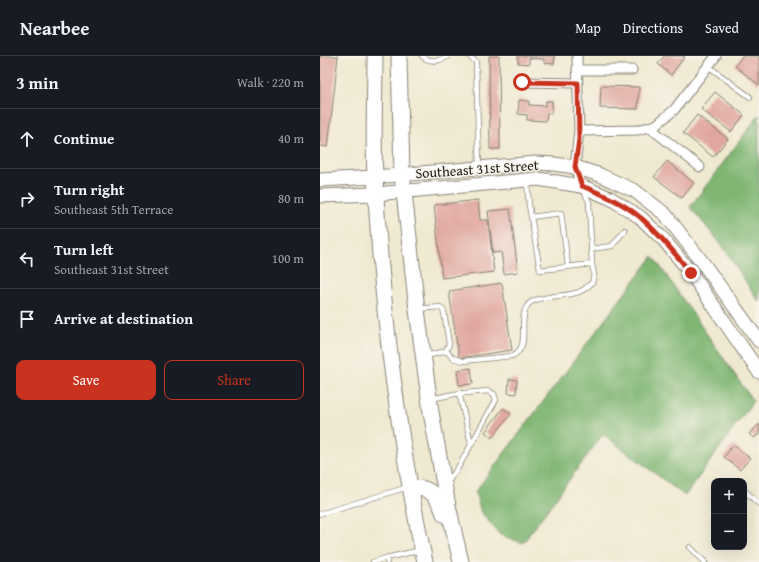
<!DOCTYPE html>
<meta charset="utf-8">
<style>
:root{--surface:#171b24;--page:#242831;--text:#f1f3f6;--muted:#9ea1a6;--line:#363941;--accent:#c8321e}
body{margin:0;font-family:"Gentium Book Plus",serif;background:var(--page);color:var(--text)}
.controls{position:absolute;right:12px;bottom:12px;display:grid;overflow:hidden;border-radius:8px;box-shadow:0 4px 16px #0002}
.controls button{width:36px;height:36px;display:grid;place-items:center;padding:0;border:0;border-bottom:1px solid var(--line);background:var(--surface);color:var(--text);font:20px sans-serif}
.stop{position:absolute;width:12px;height:12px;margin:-9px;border:3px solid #c8321e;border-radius:50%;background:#fff}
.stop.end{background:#c8321e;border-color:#fff;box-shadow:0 1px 4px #0008}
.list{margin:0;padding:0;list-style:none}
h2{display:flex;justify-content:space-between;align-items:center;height:52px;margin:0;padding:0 16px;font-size:17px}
h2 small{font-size:13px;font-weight:400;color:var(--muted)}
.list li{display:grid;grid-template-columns:26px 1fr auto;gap:12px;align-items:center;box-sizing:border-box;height:60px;padding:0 16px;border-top:1px solid var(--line)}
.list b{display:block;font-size:15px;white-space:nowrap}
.list p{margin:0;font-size:13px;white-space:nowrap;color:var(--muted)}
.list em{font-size:13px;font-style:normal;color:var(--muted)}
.actions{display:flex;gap:8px;padding:12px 16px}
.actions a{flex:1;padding:9px 0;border:1px solid var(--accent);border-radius:8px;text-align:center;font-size:14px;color:var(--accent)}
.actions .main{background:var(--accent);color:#fff}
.icon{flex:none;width:22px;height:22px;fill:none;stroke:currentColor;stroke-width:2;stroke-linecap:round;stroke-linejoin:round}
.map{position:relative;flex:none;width:439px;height:506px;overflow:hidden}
header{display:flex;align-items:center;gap:24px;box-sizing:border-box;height:56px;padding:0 20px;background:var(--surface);border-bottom:1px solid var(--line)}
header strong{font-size:19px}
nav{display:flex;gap:22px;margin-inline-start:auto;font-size:14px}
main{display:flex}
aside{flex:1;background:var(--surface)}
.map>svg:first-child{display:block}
</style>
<header>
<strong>Nearbee</strong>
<nav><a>Map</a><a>Directions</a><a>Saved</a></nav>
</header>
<main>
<aside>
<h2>3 min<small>Walk · 220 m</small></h2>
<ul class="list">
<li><svg class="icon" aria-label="ahead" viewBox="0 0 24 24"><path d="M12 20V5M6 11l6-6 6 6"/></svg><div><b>Continue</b></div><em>40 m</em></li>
<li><svg class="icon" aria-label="right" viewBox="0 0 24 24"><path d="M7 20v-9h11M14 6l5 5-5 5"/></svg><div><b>Turn right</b><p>Southeast 5th Terrace</p></div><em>80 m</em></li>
<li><svg class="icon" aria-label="left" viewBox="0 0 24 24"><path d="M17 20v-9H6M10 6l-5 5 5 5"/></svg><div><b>Turn left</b><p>Southeast 31st Street</p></div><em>100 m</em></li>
<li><svg class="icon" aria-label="arrive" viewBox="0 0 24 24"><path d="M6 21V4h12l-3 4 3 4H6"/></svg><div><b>Arrive at destination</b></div></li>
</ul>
<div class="actions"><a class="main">Save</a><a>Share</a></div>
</aside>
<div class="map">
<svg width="439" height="506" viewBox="0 0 439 506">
<rect width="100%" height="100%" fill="#f7f3e8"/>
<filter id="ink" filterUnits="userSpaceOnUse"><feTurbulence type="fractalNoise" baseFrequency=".025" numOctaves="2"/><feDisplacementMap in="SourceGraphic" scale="8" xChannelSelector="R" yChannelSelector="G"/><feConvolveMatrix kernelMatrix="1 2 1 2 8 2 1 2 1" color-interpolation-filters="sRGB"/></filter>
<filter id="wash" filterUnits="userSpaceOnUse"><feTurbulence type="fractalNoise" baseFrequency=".012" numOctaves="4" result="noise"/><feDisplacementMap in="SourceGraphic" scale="16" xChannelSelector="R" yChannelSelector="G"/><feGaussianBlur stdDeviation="0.9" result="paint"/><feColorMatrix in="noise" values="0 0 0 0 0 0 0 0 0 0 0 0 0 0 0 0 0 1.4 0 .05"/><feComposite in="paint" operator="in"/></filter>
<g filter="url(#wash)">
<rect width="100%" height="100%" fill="#f0e9d1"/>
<g fill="#7fb672" stroke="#4e6947">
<polygon points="439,59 439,246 402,189 370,151"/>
<polygon points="333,200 433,345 365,440 283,378 203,487 180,479 161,456 155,436"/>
</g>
<g id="blocks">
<g fill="#e0a69f">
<polygon points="0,0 18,0 8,91 0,90"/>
<polygon points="169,0 179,0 180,93 170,93"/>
<polygon points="198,0 235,0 234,8 224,7 224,3 209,2 209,8 198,7"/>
<polygon points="344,0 365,0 351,19 338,8"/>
<polygon points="422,0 437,0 439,1 439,29 415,10"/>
<polygon points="281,30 319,31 318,53 280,52"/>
<polygon points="395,36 424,59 411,76 381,53"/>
<polygon points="199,44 209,45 209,49 225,50 226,45 232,45 232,57 227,57 226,65 207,64 207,59 198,58"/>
<polygon points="377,59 408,83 393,101 363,77"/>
<polygon points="347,105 374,127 362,142 334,121"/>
<polygon points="158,144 160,164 168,164 174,216 122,222 114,149"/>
<polygon points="190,153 198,216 184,218 181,196 173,197 168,155"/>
<polygon points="182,227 192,294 139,302 129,235"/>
<polygon points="151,312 153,328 139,329 137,314"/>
<polygon points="189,323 197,324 196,338 188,337"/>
<polygon points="183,352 191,358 172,382 165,376"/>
<polygon points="439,368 439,378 434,382 429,378"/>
<polygon points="413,389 430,402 420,414 404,401"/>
</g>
</g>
</g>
<g filter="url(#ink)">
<use href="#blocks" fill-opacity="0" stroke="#868276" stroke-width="1"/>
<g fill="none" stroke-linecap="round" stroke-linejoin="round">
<defs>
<g id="service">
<path d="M102,0C110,7 120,5 129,0"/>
<polyline points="149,0 156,6 159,111"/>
<polyline points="388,10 430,41"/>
<polyline points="207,126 209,149 220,214 272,208 269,146 263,133"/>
<polyline points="211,161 241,157 248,210"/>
<polyline points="271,193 292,190 305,174"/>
<polyline points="98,253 120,251 124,256 129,288 126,295 106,300"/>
<path d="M126,295L133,302L143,305L192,300C212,291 197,266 207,250C213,239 247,241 259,236C264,234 268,230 272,227L274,218L272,208"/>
<polyline points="139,337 151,387"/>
<polyline points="111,343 134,338 168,335 174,338 176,344 139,410 128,426"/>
<polyline points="424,434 439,448"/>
<polyline points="0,458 88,431"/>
<polyline points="370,491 385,506"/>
<polyline points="66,502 101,494"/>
<polyline points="53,506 66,502 67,506"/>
</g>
<g id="minor">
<polyline points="257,0 259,75 255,111 261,130"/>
<polyline points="257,14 312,14"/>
<polyline points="202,26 257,27"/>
<polyline points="329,71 380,111"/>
<polyline points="259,75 318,74 336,69 354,54 396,0"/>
</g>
<g id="secondary">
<polyline points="0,124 55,121 216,107 234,108 255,111 280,119 315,135 345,158 383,207 439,285"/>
<polyline points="0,140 56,138 218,123 261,130 290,142 320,161 344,184 371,217 439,316"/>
</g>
<g id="trunk">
<path d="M55,0C55,40 53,81 55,121C61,250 78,380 105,506"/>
<polyline points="79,0 82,118 97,254 111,356 128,450 141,506"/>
<path d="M90,431C110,431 118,439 124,458"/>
</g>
</defs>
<use href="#service" stroke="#868276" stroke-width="6"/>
<use href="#minor" stroke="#868276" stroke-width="11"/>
<use href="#secondary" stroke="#868276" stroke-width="15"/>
<use href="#trunk" stroke="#868276" stroke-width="17"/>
<use href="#service" stroke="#fff" stroke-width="4.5"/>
<use href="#minor" stroke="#fff" stroke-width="9"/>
<use href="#secondary" stroke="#fff" stroke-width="13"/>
<use href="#trunk" stroke="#fff" stroke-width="15"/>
</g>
</g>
<g fill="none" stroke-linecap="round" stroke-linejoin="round" filter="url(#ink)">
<path stroke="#c8321e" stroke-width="5" d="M202,26L258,27L259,83L255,111L262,130C282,138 304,147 321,162C340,178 355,198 371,217"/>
</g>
<g text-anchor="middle" stroke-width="3" stroke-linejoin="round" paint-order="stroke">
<g font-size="14" fill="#1c1c1c" stroke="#f7f3e8">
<text transform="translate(157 113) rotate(-4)" y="5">Southeast 31st Street</text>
</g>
</g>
</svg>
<div class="controls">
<button>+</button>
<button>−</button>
</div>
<div class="stop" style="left:202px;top:26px"></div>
<div class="stop end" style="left:371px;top:217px"></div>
</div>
</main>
